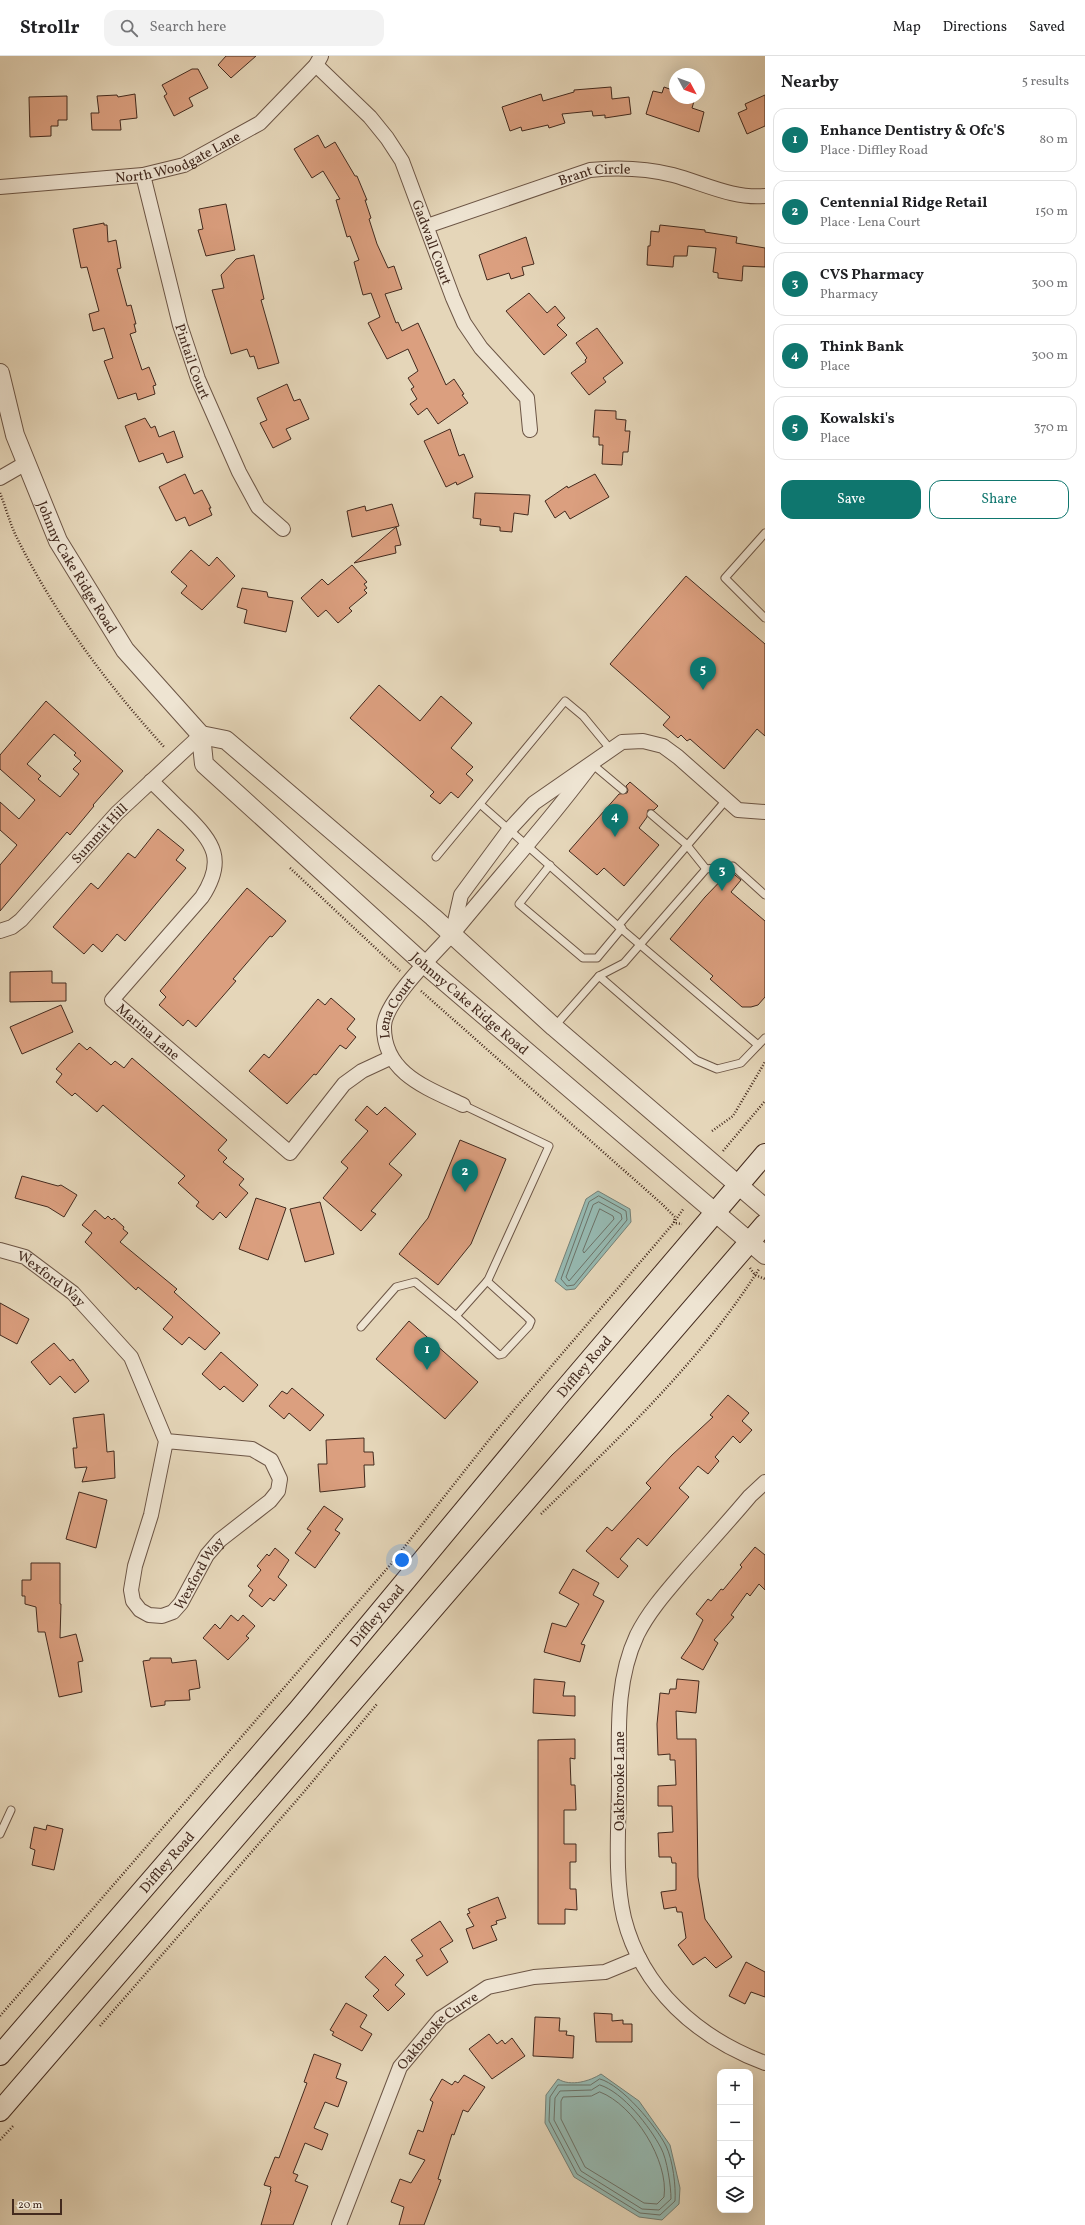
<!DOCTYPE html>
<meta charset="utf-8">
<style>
:root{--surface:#fff;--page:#f2f2f2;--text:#202124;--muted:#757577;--line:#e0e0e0;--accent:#0f766e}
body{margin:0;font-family:Vollkorn,serif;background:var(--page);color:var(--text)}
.controls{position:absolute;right:12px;bottom:12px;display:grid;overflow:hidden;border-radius:8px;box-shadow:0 4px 16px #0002}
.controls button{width:36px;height:36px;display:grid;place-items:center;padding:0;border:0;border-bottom:1px solid var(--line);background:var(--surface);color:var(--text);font:20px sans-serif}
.compass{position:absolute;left:669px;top:12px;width:36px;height:36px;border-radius:50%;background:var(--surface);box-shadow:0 4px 16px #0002;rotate:131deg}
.scale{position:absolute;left:12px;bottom:10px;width:50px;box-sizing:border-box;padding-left:4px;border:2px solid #432a1e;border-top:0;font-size:11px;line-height:14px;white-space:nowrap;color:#432a1e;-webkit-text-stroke:3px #eee4d2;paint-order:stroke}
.you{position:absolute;left:402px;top:1504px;width:14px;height:14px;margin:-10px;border:3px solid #fff;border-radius:50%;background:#1a73e8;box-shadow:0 0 0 6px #1a73e833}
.badge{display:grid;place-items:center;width:26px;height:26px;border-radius:50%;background:var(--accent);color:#fff;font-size:13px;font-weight:700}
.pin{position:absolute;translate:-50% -33px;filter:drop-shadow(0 1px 2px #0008)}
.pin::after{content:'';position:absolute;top:21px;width:14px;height:12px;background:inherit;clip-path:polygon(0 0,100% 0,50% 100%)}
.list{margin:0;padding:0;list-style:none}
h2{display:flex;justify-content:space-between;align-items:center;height:52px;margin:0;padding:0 16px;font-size:17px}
h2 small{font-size:13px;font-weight:400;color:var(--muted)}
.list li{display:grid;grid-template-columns:26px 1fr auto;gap:12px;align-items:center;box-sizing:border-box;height:64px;margin:0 8px 8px;padding:0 8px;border:1px solid var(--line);border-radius:12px}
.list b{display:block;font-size:15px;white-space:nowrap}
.list p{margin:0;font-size:13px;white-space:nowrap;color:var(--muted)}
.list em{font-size:13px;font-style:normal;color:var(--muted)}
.actions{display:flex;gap:8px;padding:12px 16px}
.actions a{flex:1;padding:9px 0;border:1px solid var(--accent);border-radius:12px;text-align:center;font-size:14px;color:var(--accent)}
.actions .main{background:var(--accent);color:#fff}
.icon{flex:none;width:22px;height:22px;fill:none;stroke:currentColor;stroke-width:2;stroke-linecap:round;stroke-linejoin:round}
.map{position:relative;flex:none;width:765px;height:2169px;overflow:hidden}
header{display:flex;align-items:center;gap:24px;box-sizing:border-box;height:56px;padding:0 20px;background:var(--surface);border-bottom:1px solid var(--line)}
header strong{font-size:19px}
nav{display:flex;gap:22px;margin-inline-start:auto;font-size:14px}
.search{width:280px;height:36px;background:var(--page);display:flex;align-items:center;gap:10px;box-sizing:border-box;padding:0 14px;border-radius:12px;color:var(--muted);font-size:15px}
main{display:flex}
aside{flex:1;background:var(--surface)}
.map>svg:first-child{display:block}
</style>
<header>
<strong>Strollr</strong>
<div class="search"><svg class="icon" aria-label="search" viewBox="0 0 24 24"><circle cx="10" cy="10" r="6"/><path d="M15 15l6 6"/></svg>Search here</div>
<nav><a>Map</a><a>Directions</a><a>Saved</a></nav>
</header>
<main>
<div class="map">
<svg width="765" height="2169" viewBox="0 0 765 2169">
<rect width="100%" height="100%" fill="#e5d6b9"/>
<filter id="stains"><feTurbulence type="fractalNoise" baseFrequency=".005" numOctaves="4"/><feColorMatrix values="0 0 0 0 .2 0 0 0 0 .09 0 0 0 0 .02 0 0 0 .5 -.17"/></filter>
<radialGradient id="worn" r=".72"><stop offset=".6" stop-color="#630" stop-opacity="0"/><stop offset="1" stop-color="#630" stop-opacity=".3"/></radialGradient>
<g fill="#96b9b1" stroke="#758076">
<polygon points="598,1135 630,1153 631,1166 575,1233 566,1234 555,1225 586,1143"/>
<path d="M601,2018L639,2045L670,2089L680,2132L679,2148L662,2164L639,2161L574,2121L545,2067L546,2039L558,2023C571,2031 590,2025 601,2018Z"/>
</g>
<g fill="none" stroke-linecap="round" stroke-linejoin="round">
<g stroke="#6c7268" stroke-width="1">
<polygon points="599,1140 626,1155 627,1164 574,1229 567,1230 561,1223 589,1146"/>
<polygon points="599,1146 621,1158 622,1163 569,1225 566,1221 593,1149"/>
<polygon points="600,1153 613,1160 614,1163 584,1197 583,1195"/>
<path d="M600,2023C622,2029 656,2070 666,2090C673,2104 676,2131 675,2145L660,2159L640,2157L577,2118L549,2065L550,2041L558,2029H590Z"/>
<path d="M600,2029C623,2036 650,2071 661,2092C667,2103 671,2130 671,2143L659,2154L642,2153L581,2115L554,2064L555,2042L560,2035L591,2034Z"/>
<path d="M600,2036C634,2049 669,2105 664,2141L657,2148L644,2147L585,2111L561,2063V2045L563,2041L591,2040Z"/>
</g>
</g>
<g fill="#db9f7f" stroke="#432a1e" fill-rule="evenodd">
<polygon points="226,0 256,0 231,22 218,9"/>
<polygon points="192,13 198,13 208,32 189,42 193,50 174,60 164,40 167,38 162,29"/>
<polygon points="611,31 612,43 629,41 631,58 605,62 605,59 593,60 592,55 562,58 565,67 549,72 548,69 522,75 521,71 510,75 502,51 541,38 543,45 574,36 574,34"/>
<polygon points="664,31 675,35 675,42 695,42 692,52 704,56 699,76 646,58 653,35 662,37"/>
<polygon points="135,38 137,62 120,64 121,74 92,74 91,57 99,57 97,40 117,39 118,41"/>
<polygon points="765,39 765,70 747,78 738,57 747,53 745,48"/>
<polygon points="67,40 67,64 58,64 58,70 51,70 51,80 30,81 29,41"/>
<polygon points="318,79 325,92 335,86 355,120 357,120 367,144 365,144 371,162 369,163 377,188 388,212 394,210 402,233 385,238 396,267 398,266 402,275 418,267 446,329 454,323 464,338 462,339 468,347 438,368 427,352 418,359 410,348 417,343 411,333 414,331 408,322 418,315 408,293 387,303 368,267 380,261 371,237 363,239 354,206 359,204 350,180 347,181 336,144 340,143 323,115 312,122 294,93"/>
<polygon points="226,148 235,194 206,200 198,174 203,173 199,153"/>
<polygon points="104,167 104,169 107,169 108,186 116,184 121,212 117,213 127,250 131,249 136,268 134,268 136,276 130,278 142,314 149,311 156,329 153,330 155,338 138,344 136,337 118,343 104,305 113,302 104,272 93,275 89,258 99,255 87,211 81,212 73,173"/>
<polygon points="660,169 705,174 705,176 737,181 736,187 765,192 765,211 743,210 742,225 718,222 718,217 713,216 716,192 688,190 687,200 674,200 673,211 647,209 648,190 650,190 651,175 659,176"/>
<polygon points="526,181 534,208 522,211 524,219 511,223 509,217 487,224 479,199"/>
<polygon points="254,199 264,243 261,244 279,307 258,313 254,300 250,301 247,293 231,298 212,234 224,232 221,219 236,203"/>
<polygon points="529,237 547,257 555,250 565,262 557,269 567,279 544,299 506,255"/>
<polygon points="597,272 623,307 603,322 606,326 589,339 571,317 586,306 585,304 587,302 576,287"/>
<polygon points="287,328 294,345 300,343 309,363 286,373 291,383 273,392 260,367 267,364 257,342"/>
<polygon points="595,354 616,355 616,363 626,364 625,375 630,375 628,396 623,396 622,409 602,408 603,389 599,389 599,381 593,381"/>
<polygon points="145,362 151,372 155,370 159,381 174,375 183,401 167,407 163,397 139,406 125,370"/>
<polygon points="450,373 459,400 464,398 473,421 457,429 456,426 446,431 424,385"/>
<polygon points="185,418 194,438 202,434 211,452 209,452 212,459 189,470 185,461 176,465 159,431"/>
<polygon points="595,418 609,441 570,463 565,455 555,462 545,445 567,430 568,432"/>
<polygon points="475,437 530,439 528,459 514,457 512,476 500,475 500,471 480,469 481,463 473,462"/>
<polygon points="392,448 399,470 352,481 347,455 365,450 366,455"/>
<polygon points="396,471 401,489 395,490 396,497 354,507"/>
<polygon points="191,494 209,510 217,501 235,520 202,554 181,537 187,530 171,516"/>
<polygon points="352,509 367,526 364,528 367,532 364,534 367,537 349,552 352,555 338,567 326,554 318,561 301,542 322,523 328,529"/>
<polygon points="686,520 765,588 765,680 757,673 724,713 690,683 687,685 681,679 678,682 663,669 670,661 610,608"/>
<polygon points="242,532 267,536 268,541 293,545 286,576 244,567 247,554 237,551"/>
<polygon points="379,629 420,665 441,640 472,667 451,692 473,711 466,718 473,724 458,742 451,736 440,748 430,740 434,736 350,662"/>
<path d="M46,645L123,715L93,749L94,750L70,779L67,776L0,855V809L17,789L0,774V746L19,763L35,744L0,713V699ZM54,678L76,697L74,699L81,705L73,713L79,718L60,741L38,723L41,720L27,708Z"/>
<polygon points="630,726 658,750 654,754 648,754 647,761 639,772 659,789 624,830 604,812 597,819 569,795 619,738 627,737 628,734 626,730"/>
<polygon points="158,773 184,794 176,804 186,812 125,885 117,878 102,896 93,888 84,898 53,871 91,827 98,833 128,797 135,802"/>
<polygon points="730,815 741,824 731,836 765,865 765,941 758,949 751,951 742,951 710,923 713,920 670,883 705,841"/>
<polygon points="247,832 286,865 272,881 270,880 233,923 236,925 196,971 188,964 183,970 159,949 166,941 160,935"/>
<polygon points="52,915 52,927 66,927 66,945 10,946 10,916"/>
<polygon points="331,942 355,963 347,973 356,981 346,993 340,989 316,1019 314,1018 287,1048 249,1015 264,998 269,1002 318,943 325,949"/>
<polygon points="61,949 73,976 22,998 10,971"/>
<polygon points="79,987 87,994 90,991 111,1009 115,1005 124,1012 132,1002 227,1084 218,1094 227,1102 223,1106 244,1123 239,1129 248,1137 226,1162 220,1156 213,1164 196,1150 199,1146 178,1127 185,1120 103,1049 97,1056 75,1037 72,1040 56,1026 62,1018 56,1013"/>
<polygon points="367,1050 377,1059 385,1051 416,1078 389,1108 402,1119 371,1155 376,1158 361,1175 323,1142 348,1112 341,1106 368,1075 355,1064"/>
<polygon points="460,1084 506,1103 471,1188 438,1229 399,1198 428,1162"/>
<polygon points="22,1120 58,1130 61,1129 77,1139 64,1161 48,1151 15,1142"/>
<polygon points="256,1142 286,1152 268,1204 239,1193"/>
<polygon points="320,1146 334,1198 305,1206 290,1153"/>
<polygon points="95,1154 105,1163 108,1160 112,1164 114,1162 124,1171 123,1173 128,1177 120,1186 177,1233 174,1236 220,1277 205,1294 189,1281 182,1289 163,1273 173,1261 138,1231 136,1234 85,1186 92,1177 82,1169"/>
<polygon points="0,1247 29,1263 17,1288 0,1279"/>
<polygon points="409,1265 478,1326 445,1363 376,1303"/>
<polygon points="54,1287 70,1305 73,1303 89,1325 75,1337 60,1320 50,1329 31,1306"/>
<polygon points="221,1296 258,1329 243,1346 224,1330 220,1334 202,1318"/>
<polygon points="292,1332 324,1359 310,1375 289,1357 284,1363 269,1350 282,1335 287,1338"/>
<polygon points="728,1339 749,1357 742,1365 752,1374 740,1387 733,1380 715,1401 719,1405 708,1418 698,1410 679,1432 689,1441 647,1490 638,1482 620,1503 628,1510 618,1522 586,1495 607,1471 612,1475 651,1432 646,1427 672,1399 713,1361 710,1359"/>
<polygon points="104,1358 107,1396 114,1395 115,1422 82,1426 87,1411 75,1412 73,1392 77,1392 73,1362"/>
<polygon points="364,1382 364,1396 373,1396 374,1409 364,1409 365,1431 320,1436 318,1408 327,1408 326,1384"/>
<polygon points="79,1436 107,1444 96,1492 66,1483"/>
<polygon points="324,1450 343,1463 335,1474 340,1477 315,1512 295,1497 311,1475 307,1473"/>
<polygon points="755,1491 765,1499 765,1534 759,1528 750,1540 747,1537 731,1559 734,1561 714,1584 718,1587 703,1614 681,1602 692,1586 703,1564 696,1558 708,1543 711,1545 721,1533 723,1534 742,1511 740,1509"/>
<polygon points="275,1492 289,1504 278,1521 287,1529 274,1545 270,1542 262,1551 249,1540 253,1534 248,1530 261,1514 257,1510 267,1498 269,1500"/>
<polygon points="31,1507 60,1507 60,1548 61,1548 60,1582 76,1578 83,1605 78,1606 82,1636 59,1641 45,1576 38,1576 36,1551 25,1548 25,1540 22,1540 22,1524 31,1524"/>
<polygon points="573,1513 599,1527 593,1539 604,1545 581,1588 585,1589 580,1606 544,1596 552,1567 566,1571 579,1548 559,1537"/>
<polygon points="231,1559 238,1565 243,1559 255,1570 246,1580 249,1582 228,1604 203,1582 215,1568 220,1573"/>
<polygon points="150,1602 171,1602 172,1607 196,1604 200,1632 189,1634 190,1644 165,1645 165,1649 151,1651 143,1605 150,1604"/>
<polygon points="534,1623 565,1626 563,1640 575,1640 575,1660 533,1657"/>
<polygon points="677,1623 699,1625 696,1657 676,1655 677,1683 696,1683 698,1821 705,1863 732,1901 716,1912 705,1901 693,1909 678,1889 686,1882 682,1856 677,1856 676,1851 664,1853 661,1836 676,1834 676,1807 672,1807 671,1801 659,1801 658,1777 673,1776 672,1750 658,1750 658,1730 676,1729 675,1704 670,1704 670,1698 658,1699 657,1668 660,1637 669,1638 670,1633 676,1633"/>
<polygon points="575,1683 575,1703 570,1702 571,1729 575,1729 576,1754 564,1754 564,1788 576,1788 576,1806 570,1806 570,1833 576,1833 577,1854 565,1853 565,1868 538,1868 538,1684"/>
<polygon points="47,1769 63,1773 54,1814 32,1809 35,1794 30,1792 34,1771 46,1774"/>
<polygon points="498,1841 506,1862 496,1865 497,1868 491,1870 497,1884 473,1893 466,1873 474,1870 467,1858 470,1857 468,1853"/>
<polygon points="440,1865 453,1885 440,1893 448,1906 427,1920 416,1904 423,1900 411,1884"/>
<polygon points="385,1900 404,1919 395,1929 405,1938 388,1955 373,1940 379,1934 365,1921"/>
<polygon points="746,1906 765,1916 765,1941 751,1936 745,1948 729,1940"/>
<polygon points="346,1947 367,1959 360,1971 372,1978 362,1995 332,1979 334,1976 330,1974"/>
<polygon points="594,1957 612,1958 612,1965 623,1964 623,1968 632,1968 632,1986 596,1986"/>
<polygon points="535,1961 560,1962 559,1975 567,1975 566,1979 574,1980 573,2002 533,2000"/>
<polygon points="489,1978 497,1988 502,1984 505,1988 512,1982 525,2000 492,2023 469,1993"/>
<polygon points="314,1998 341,2008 336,2022 347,2026 338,2051 325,2046 314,2072 328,2078 322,2094 305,2087 293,2117 298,2119 295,2125 308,2130 293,2169 261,2169 271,2135 270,2134 271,2131 264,2129 275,2101 279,2102 307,2027 304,2026"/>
<polygon points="464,2019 485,2031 468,2056 463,2054 454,2079 452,2078 438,2123 441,2124 424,2169 399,2169 404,2151 391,2146 400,2123 411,2127 425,2104 409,2098 418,2074 423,2076 433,2046 430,2044 442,2023 452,2029 455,2025 458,2027"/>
</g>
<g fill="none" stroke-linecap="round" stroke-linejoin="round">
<defs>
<g id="service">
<polyline points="765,477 725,522 765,562"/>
<polyline points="592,708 623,734"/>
<polyline points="480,748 618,870 758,989"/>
<polyline points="651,758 686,788 706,813"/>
<polyline points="436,801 565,645 583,660 611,694"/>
<polyline points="550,809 519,848 583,902 597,902 622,872"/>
<polyline points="618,870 727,743"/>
<polyline points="599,920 624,907 706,813 733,810 765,839"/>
<polyline points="554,971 599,920 696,1004 717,1013 741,1007 765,982"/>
<polyline points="456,1260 499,1299 503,1298 529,1270 531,1265 527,1261 487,1225"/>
<polyline points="361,1271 396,1231 415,1226 456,1260 488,1224 549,1090 463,1049"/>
<polyline points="0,1778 11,1754"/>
</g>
<g id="minor">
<path id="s1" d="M316,9L370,61L387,82L402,105L453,242L464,267L481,292L527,342L530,374"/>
<path id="s2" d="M143,119L180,269L198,323L239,416L258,451L283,473"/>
<path id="s3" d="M0,131L143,119L184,109L260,67L316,9L321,0"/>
<path id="s4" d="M427,170L590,114C619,111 645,112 673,119C703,127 733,143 765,140"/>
<polyline points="0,422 26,407"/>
<path id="s5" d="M151,725C163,736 174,748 186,759C214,787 226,804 202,841L112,944L290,1097L344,1028L362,1015L390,1002"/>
<polyline points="453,874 461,839 509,774 534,747 622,686 643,685 663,690 678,701 738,754 765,756"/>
<path id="s6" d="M0,875L12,871L21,864L117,757L201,679"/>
<path id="s7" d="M463,1049C427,1032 383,1017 384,970C385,945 437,895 454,876C486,837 519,799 551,760C565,743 579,725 592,708"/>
<path id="s8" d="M0,1194L25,1201L73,1237L131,1301L166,1385L151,1459L135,1510L131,1534L133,1545L140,1554L149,1559L162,1560L173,1556L181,1547L207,1499L220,1484L270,1445L278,1435L280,1423L271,1404L252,1393L166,1385"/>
<path d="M765,1426L750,1440C729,1465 707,1489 685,1514C667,1535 649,1555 637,1579C615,1626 619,1677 619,1726C619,1769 614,1820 624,1862C642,1933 698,1982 765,2007"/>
<path id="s9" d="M339,2169L400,2011L441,1962L488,1931L534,1921L605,1916L639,1902"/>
</g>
<g id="tertiary">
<path id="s10" d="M0,317L15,379L58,485L125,594L201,679L204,708L424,908L765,1199"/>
<polyline points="201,679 226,684 433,861 554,971 765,1152"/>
</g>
<g id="secondary">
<path id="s11" d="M0,1999L299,1653L558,1341L765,1098"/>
<polyline points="0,2055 765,1168"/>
</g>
</defs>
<use href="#service" stroke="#6c5545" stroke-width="9"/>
<use href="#minor" stroke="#6c5545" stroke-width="16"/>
<use href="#tertiary" stroke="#6c5545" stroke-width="20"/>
<use href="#secondary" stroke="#432a1e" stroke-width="22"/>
<g stroke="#432a1e" stroke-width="2.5" stroke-dasharray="1 2" stroke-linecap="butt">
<path d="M0,437C6,452 10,468 17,482C56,560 107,628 165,692"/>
<polyline points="290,812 400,915"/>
<polyline points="421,935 662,1148 675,1161 674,1167 682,1168"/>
<polyline points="712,1075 733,1060 765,1006"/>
<polyline points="723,1095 765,1045"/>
<polyline points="750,1212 755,1219 765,1223"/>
<path d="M541,1458C619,1382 700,1306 759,1213"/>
<polyline points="0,1960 391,1508 496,1375 672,1169 684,1152"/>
<polyline points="100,1970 303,1737 377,1648"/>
<polyline points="0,2084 14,2069"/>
</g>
<use href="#service" stroke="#eee4d2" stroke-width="7"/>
<use href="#minor" stroke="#eee4d2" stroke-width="14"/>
<use href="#tertiary" stroke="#eee4d2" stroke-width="18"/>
<use href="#secondary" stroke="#eee4d2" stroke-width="20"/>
</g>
<g text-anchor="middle" stroke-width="4" stroke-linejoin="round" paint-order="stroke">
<g font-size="14" fill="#432a1e" stroke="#eee4d2">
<text dy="5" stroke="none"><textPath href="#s3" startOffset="182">North Woodgate Lane</textPath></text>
<text dy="5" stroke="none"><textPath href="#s4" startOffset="176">Brant Circle</textPath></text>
<text dy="5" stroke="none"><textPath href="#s1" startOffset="216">Gadwall Court</textPath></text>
<text dy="5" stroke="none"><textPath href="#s2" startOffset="193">Pintail Court</textPath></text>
<text dy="5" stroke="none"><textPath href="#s10" startOffset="210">Johnny Cake Ridge Road</textPath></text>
<text dy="5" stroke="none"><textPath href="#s6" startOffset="141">Summit Hill</textPath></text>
<text dy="5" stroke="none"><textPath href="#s10" startOffset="807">Johnny Cake Ridge Road</textPath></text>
<text dy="5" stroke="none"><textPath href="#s7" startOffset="141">Lena Court</textPath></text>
<text dy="5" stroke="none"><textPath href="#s5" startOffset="328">Marina Lane</textPath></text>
<text dy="5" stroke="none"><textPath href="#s8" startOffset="60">Wexford Way</textPath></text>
<text dy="5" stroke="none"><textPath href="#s11" startOffset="903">Diffley Road</textPath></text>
<text dy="5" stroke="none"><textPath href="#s8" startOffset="521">Wexford Way</textPath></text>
<text dy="5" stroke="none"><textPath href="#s11" startOffset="579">Diffley Road</textPath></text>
<text transform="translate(619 1725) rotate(-90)" y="5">Oakbrooke Lane</text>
<text dy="5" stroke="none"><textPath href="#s11" startOffset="255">Diffley Road</textPath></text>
<text dy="5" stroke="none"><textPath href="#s9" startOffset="222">Oakbrooke Curve</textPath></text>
</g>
</g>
<rect width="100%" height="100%" filter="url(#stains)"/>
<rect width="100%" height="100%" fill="url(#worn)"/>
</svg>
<div class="controls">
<button>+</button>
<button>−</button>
<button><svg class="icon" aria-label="locate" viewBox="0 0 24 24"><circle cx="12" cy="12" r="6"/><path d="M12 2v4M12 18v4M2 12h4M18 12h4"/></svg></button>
<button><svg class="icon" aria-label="layers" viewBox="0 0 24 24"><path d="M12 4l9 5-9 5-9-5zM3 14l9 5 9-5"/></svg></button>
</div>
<svg class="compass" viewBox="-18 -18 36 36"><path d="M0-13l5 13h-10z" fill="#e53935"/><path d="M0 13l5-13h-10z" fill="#757577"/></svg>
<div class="scale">20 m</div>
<div class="you"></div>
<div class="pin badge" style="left:427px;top:1314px">1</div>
<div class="pin badge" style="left:465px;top:1136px">2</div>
<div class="pin badge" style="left:722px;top:835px">3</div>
<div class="pin badge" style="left:615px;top:781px">4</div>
<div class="pin badge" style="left:703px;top:634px">5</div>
</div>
<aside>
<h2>Nearby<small>5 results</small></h2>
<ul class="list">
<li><span class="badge">1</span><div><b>Enhance Dentistry &amp; Ofc'S</b><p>Place · Diffley Road</p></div><em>80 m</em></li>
<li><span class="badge">2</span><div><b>Centennial Ridge Retail</b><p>Place · Lena Court</p></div><em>150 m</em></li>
<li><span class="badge">3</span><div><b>CVS Pharmacy</b><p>Pharmacy</p></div><em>300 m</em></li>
<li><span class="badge">4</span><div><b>Think Bank</b><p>Place</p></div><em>300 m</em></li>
<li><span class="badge">5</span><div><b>Kowalski's</b><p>Place</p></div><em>370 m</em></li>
</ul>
<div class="actions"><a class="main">Save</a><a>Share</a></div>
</aside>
</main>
